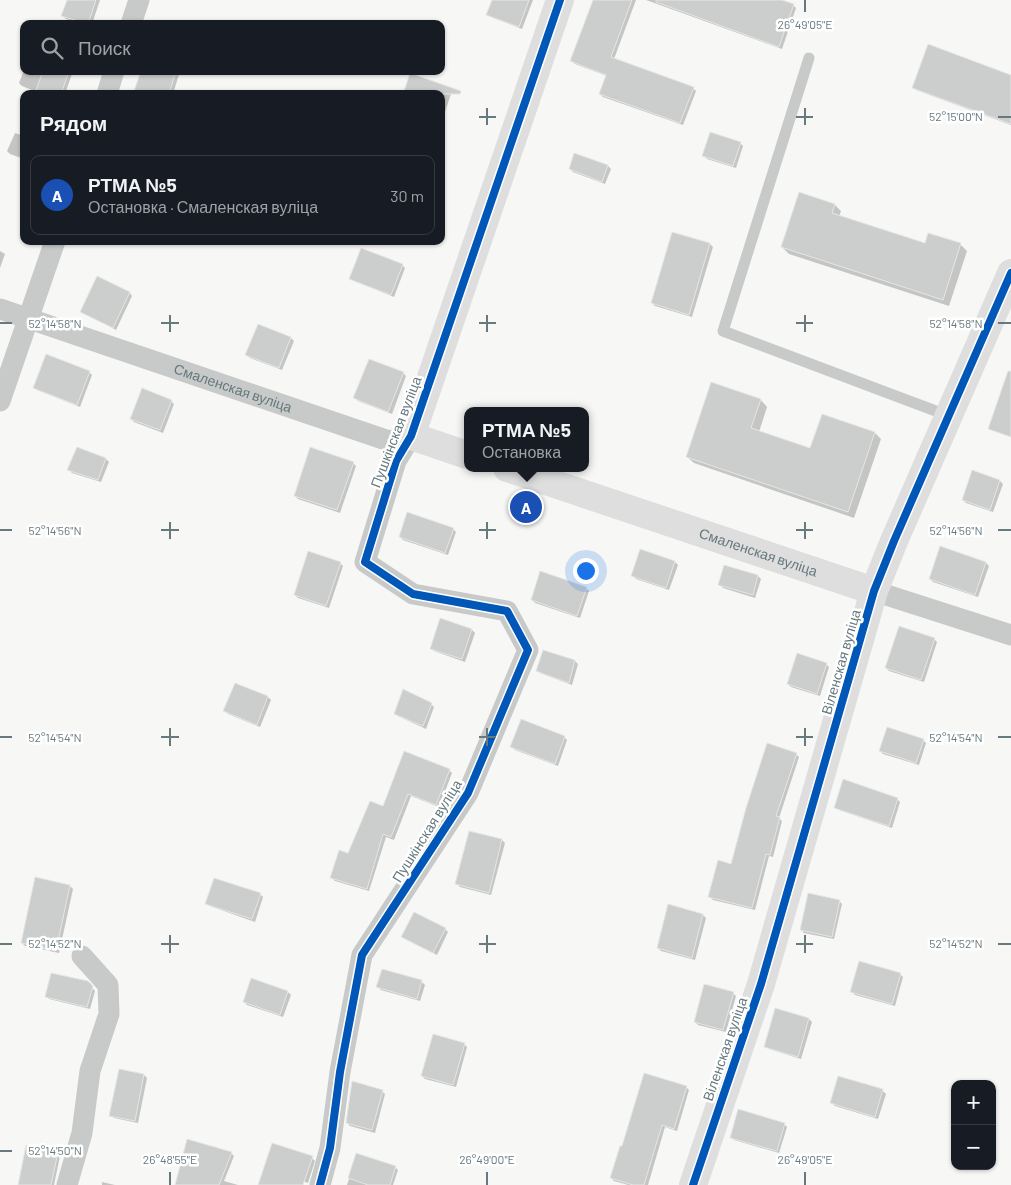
<!DOCTYPE html>
<html lang="ru">
<meta charset="utf-8">
<style>
:root{--surface:#171b24;--page:#20242c;--text:#f1f3f6;--muted:#9ea1a6;--line:#363941;--accent:#98a5a8}
body{margin:0;font-family:Barlow,sans-serif;background:var(--page);color:var(--text)}
.controls{position:absolute;right:15px;bottom:15px;display:grid;overflow:hidden;border-radius:10px;box-shadow:0 1px 4px #0004}
.controls button{width:45px;height:45px;display:grid;place-items:center;padding:0;border:0;border-bottom:1px solid var(--line);background:var(--surface);color:var(--text);font:25px sans-serif}
.you{position:absolute;left:585px;top:570px;width:18px;height:18px;margin:-12px;border:4px solid #fff;border-radius:50%;background:#1a73e8;box-shadow:0 0 0 8px #1a73e833}
.badge{display:grid;place-items:center;width:32px;height:32px;border-radius:50%;background:var(--accent);color:#fff;font-size:16px;font-weight:700}
.pin{position:absolute;translate:-50% -50%;border:2px solid #fff;box-shadow:0 1px 5px #0006}
.popup{position:absolute;left:464px;top:407px;width:125px;height:65px;box-sizing:border-box;display:grid;place-content:center;border-radius:10px;background:var(--surface);filter:drop-shadow(0 1px 4px #0005);font-size:16px;white-space:nowrap;color:var(--muted)}
.popup b{font-size:19px;color:var(--text)}
.popup::after{content:'';position:absolute;left:50%;top:100%;margin-left:-10px;border:10px solid transparent;border-top-color:var(--surface)}
.list{margin:0;padding:0;list-style:none}
h2{display:flex;justify-content:space-between;align-items:center;height:65px;margin:0;padding:0 20px;font-size:21px}
h2 small{font-size:16px;font-weight:400;color:var(--muted)}
.list li{display:grid;grid-template-columns:32px 1fr auto;gap:15px;align-items:center;box-sizing:border-box;height:80px;margin:0 10px 10px;padding:0 10px;border:1px solid var(--line);border-radius:10px}
.list b{display:block;font-size:19px;white-space:nowrap}
.list p{margin:0;font-size:16px;white-space:nowrap;color:var(--muted)}
.list em{font-size:16px;font-style:normal;color:var(--muted)}
.icon{flex:none;width:28px;height:28px;fill:none;stroke:currentColor;stroke-width:2;stroke-linecap:round;stroke-linejoin:round}
.map{position:relative;flex:none;width:1011px;height:1185px;overflow:hidden}
.search{position:absolute;background:var(--surface);box-shadow:0 1px 4px #0004;left:20px;top:20px;width:425px;height:55px;display:flex;align-items:center;gap:12px;box-sizing:border-box;padding:0 18px;border-radius:10px;color:var(--muted);font-size:19px}
.panel{position:absolute;background:var(--surface);box-shadow:0 1px 4px #0004;left:20px;top:90px;width:425px;height:155px;border-radius:10px}
.map>svg:first-child{display:block}
</style>
<div class="map">
<svg width="1011" height="1185" viewBox="0 0 1011 1185">
<rect width="100%" height="100%" fill="#f7f7f6"/>
<g fill="#0003">
<polygon points="68,0 100,0 92,24 81,24 66,19 63,16"/>
<polygon points="493,0 533,0 522,29 491,17 488,14"/>
<polygon points="594,0 636,0 614,59 693,88 696,91 683,125 603,97 600,94 607,76 575,64 572,61"/>
<polygon points="646,0 779,0 793,5 796,8 782,49"/>
<polygon points="24,70 24,71 73,71 65,94 42,94 22,86 19,83"/>
<polygon points="142,71 180,71 173,94 135,94"/>
<polygon points="1011,76 1011,125 916,90 913,87"/>
<polygon points="452,91 441,124 441,94"/>
<polygon points="15,133 24,136 24,159 10,154 7,151"/>
<polygon points="740,143 743,146 736,168 707,159 704,156"/>
<polygon points="575,155 608,166 611,169 605,184 573,172 570,169"/>
<polygon points="835,205 841,211 839,217 925,245 960,244 967,251 949,306 789,254 782,247"/>
<polygon points="710,244 713,247 692,317 655,306 652,303"/>
<polygon points="0,251 5,254 0,268"/>
<polygon points="402,265 405,268 394,297 354,281 351,278"/>
<polygon points="130,293 132,296 116,330 82,311"/>
<polygon points="291,338 294,341 282,370 250,358 247,355"/>
<polygon points="89,372 92,375 80,407 37,390 34,387"/>
<polygon points="403,373 406,376 392,414 358,401 355,398"/>
<polygon points="761,400 767,407 759,432 811,450 875,433 881,439 854,518 694,463 687,457"/>
<polygon points="171,401 174,404 163,433 134,422 131,419"/>
<polygon points="78,448 106,459 109,462 101,482 72,473 69,470"/>
<polygon points="353,463 356,466 340,513 298,499 295,496"/>
<polygon points="973,472 1000,481 1003,484 993,512 966,503 963,500"/>
<polygon points="453,529 456,532 448,555 403,540 400,537"/>
<polygon points="641,551 675,562 678,565 669,590 636,579 633,576"/>
<polygon points="340,563 343,566 329,608 298,598 295,595"/>
<polygon points="986,563 989,566 978,597 933,582 930,579"/>
<polygon points="725,567 758,576 761,579 755,598 723,588 720,585"/>
<polygon points="586,588 589,591 580,618 535,603 532,600"/>
<polygon points="441,620 472,630 475,633 465,662 434,651 432,648"/>
<polygon points="934,639 937,642 924,682 889,671 886,668"/>
<polygon points="544,651 575,661 578,664 572,685 540,673 537,670"/>
<polygon points="826,664 829,667 820,696 791,687 788,684"/>
<polygon points="236,684 268,697 271,700 260,727 228,714 225,711"/>
<polygon points="431,704 434,707 426,729 398,716 395,713"/>
<polygon points="564,737 567,740 558,766 515,750 512,747"/>
<polygon points="923,740 926,743 919,765 883,754 880,751"/>
<polygon points="796,754 799,757 779,818 782,821 773,857 769,856 755,910 713,900 710,897 732,866"/>
<polygon points="449,770 452,773 439,807 411,796 394,840 386,837 369,891 335,881 332,878 384,808"/>
<polygon points="897,799 900,802 892,828 839,810 836,807"/>
<polygon points="502,840 505,843 491,895 460,887 457,884"/>
<polygon points="70,886 73,889 59,953 25,946 22,943"/>
<polygon points="260,894 263,897 255,922 210,906 207,903"/>
<polygon points="839,901 842,904 834,939 804,933 801,930"/>
<polygon points="703,915 706,918 695,960 661,951 658,948"/>
<polygon points="445,929 448,932 437,955 403,937"/>
<polygon points="382,970 422,982 425,985 420,1001 381,990 378,987"/>
<polygon points="900,974 903,977 895,1006 855,995 852,992"/>
<polygon points="87,982 95,991 90,1009 49,999 46,996"/>
<polygon points="288,992 291,995 283,1017 247,1005 244,1002"/>
<polygon points="733,993 736,996 726,1032 698,1025 695,1022"/>
<polygon points="776,1010 809,1019 812,1022 801,1059 769,1049 766,1046"/>
<polygon points="464,1044 467,1047 456,1087 425,1079 422,1076"/>
<polygon points="120,1070 144,1075 147,1078 138,1123 114,1118 111,1115"/>
<polygon points="839,1077 883,1091 886,1094 878,1119 835,1106 832,1103"/>
<polygon points="686,1087 689,1090 677,1131 665,1127 648,1185 628,1185 614,1181 611,1178 623,1148"/>
<polygon points="382,1091 385,1094 375,1133 350,1126 347,1123"/>
<polygon points="784,1124 787,1127 779,1153 734,1140 731,1137"/>
<polygon points="57,1153 60,1156 54,1185 20,1185"/>
<polygon points="231,1153 234,1156 224,1181 238,1185 176,1185"/>
<polygon points="357,1155 395,1167 398,1170 393,1185 347,1185"/>
<polygon points="312,1158 315,1161 308,1183 300,1180 298,1185 260,1185"/>
<polygon points="102,1182 115,1185 102,1185"/>
</g>
<g fill="#cccece" stroke="#e6e6e6">
<polygon points="67,0 96,0 88,24 61,16"/>
<polygon points="492,0 529,0 519,27 486,15"/>
<polygon points="593,0 632,0 611,57 694,87 680,123 599,94 606,75 570,61"/>
<polygon points="656,0 782,0 794,4 779,47 656,2"/>
<polygon points="928,44 1011,75 1011,124 912,88"/>
<polygon points="43,71 69,71 61,94 45,94 36,90"/>
<polygon points="141,71 176,71 169,94 133,94"/>
<polygon points="410,73 461,91 460,94 403,94"/>
<polygon points="710,132 741,142 733,166 702,156"/>
<polygon points="574,153 608,165 602,182 569,169"/>
<polygon points="799,192 835,204 832,213 925,243 928,233 961,243 943,300 781,247"/>
<polygon points="672,232 710,243 689,315 651,303"/>
<polygon points="361,248 403,264 391,295 349,279"/>
<polygon points="97,276 130,292 113,328 80,312"/>
<polygon points="258,324 291,337 279,368 245,355"/>
<polygon points="46,354 90,371 77,405 33,388"/>
<polygon points="369,359 404,372 388,412 353,398"/>
<polygon points="1008,371 1011,371 1011,437 988,429"/>
<polygon points="711,382 761,399 751,428 810,448 822,414 875,432 848,512 686,457"/>
<polygon points="142,388 172,400 160,430 130,419"/>
<polygon points="77,447 106,458 98,480 67,470"/>
<polygon points="310,447 354,462 337,510 294,496"/>
<polygon points="972,470 1000,480 990,510 962,500"/>
<polygon points="407,512 454,528 445,553 399,537"/>
<polygon points="940,546 986,562 975,595 929,579"/>
<polygon points="640,549 675,561 666,588 631,576"/>
<polygon points="308,551 341,562 326,606 294,595"/>
<polygon points="724,565 758,575 753,595 718,585"/>
<polygon points="540,571 587,587 577,616 531,600"/>
<polygon points="440,618 472,629 462,659 430,649"/>
<polygon points="899,626 935,638 921,680 885,668"/>
<polygon points="543,650 575,660 569,683 536,671"/>
<polygon points="797,653 827,663 817,694 787,684"/>
<polygon points="235,683 268,696 257,725 223,711"/>
<polygon points="403,689 432,703 423,726 394,714"/>
<polygon points="521,719 565,736 555,764 510,747"/>
<polygon points="887,727 924,739 916,763 879,751"/>
<polygon points="767,743 797,753 776,816 780,817 770,855 766,854 752,908 708,897 718,860 731,864 746,808"/>
<polygon points="404,751 450,769 436,805 408,794 391,837 383,834 367,889 330,878 339,850 348,853 370,801 383,806"/>
<polygon points="843,779 898,798 889,826 834,808"/>
<polygon points="469,831 502,839 489,893 455,884"/>
<polygon points="35,877 70,885 56,951 21,943"/>
<polygon points="214,878 261,893 252,919 205,904"/>
<polygon points="808,893 840,900 832,937 800,930"/>
<polygon points="668,904 703,914 692,958 657,948"/>
<polygon points="414,912 446,928 433,953 401,937"/>
<polygon points="859,961 901,973 892,1004 850,992"/>
<polygon points="382,969 422,980 417,999 376,987"/>
<polygon points="51,973 88,981 93,986 87,1007 45,997"/>
<polygon points="251,978 288,991 280,1015 243,1002"/>
<polygon points="704,984 734,992 723,1030 694,1022"/>
<polygon points="775,1008 809,1018 798,1057 764,1047"/>
<polygon points="433,1034 465,1043 453,1085 421,1076"/>
<polygon points="119,1069 144,1074 135,1121 109,1116"/>
<polygon points="644,1073 687,1086 674,1129 662,1125 644,1185 633,1185 610,1178 620,1146 622,1146"/>
<polygon points="838,1076 883,1089 875,1117 830,1103"/>
<polygon points="352,1081 383,1090 372,1130 346,1123"/>
<polygon points="738,1109 785,1123 777,1151 730,1138"/>
<polygon points="187,1139 232,1152 219,1185 175,1185"/>
<polygon points="272,1143 313,1156 303,1185 258,1185"/>
<polygon points="26,1145 58,1152 51,1185 18,1185"/>
<polygon points="356,1153 396,1166 390,1185 368,1185 348,1178"/>
</g>
<g fill="none" stroke-linecap="round" stroke-linejoin="round">
<polyline stroke="#c8caca" stroke-width="11" points="809,58 723,331 949,416"/>
<g stroke="#c8caca" stroke-width="21">
<polyline points="131,24 139,0"/>
<polyline points="107,94 114,71"/>
<path id="s1" d="M0,309L389,441L411,436"/>
<polyline points="0,401 55,241"/>
<polyline points="874,591 1011,635"/>
<polyline points="67,1185 82,1133 90,1071 109,1014 108,985 82,956"/>
<polyline points="320,1185 330,1148 340,1072 362,955 468,793 528,650 507,611 413,594 365,562 396,461 411,436"/>
</g>
<g stroke="#dedede" stroke-width="28">
<polyline points="467,455 411,436 560,0"/>
<path id="s2" d="M507,468L874,591"/>
<polyline points="693,1185 761,984 874,591 894,541 1011,273"/>
</g>
<defs>
<g id="cycleway">
<polyline points="320,1185 330,1148 340,1072 362,955 468,793 528,650 507,611 413,594 365,562 396,461 411,436 560,0"/>
<polyline points="693,1185 761,984 874,591 894,541 1011,273"/>
</g>
</defs>
<use href="#cycleway" stroke="#fff" stroke-width="11"/>
<use href="#cycleway" stroke="#0057b8" stroke-width="8"/>
</g>
<path fill="none" stroke="#65797e" stroke-width="2" d="M805,0V12M487,108V125M805,108V125M479,117H496M796,117H813M998,117H1011M170,315V332M487,315V332M805,315V332M0,323H12M161,323H179M479,323H496M796,323H813M998,323H1011M170,522V539M487,522V539M805,522V539M0,530H12M161,530H179M479,530H496M796,530H813M998,530H1011M170,728V746M487,728V746M805,728V746M0,737H12M161,737H179M479,737H496M796,737H813M998,737H1011M170,935V953M487,935V953M805,935V953M0,944H12M161,944H179M479,944H496M796,944H813M998,944H1011M0,1151H12M170,1172V1185M487,1172V1185M805,1172V1185"/>
<g text-anchor="middle" stroke-width="5" stroke-linejoin="round" paint-order="stroke">
<g font-size="14" fill="#65797e" stroke="#fff">
<text dy="5" stroke="none"><textPath href="#s1" startOffset="246">Смаленская вуліца</textPath></text>
<text transform="translate(396 432) rotate(-69)" y="5">Пушкінская вуліца</text>
<text dy="5" stroke="none"><textPath href="#s2" startOffset="265">Смаленская вуліца</textPath></text>
<text transform="translate(841 662) rotate(-74)" y="5">Віленская вуліца</text>
<text transform="translate(427 831) rotate(-58)" y="5">Пушкінская вуліца</text>
<text transform="translate(725 1049) rotate(-71)" y="5">Віленская вуліца</text>
</g>
</g>
<g font-size="12" text-anchor="middle" fill="#65797e" stroke="#fff" stroke-width="5" stroke-linejoin="round" paint-order="stroke">
<text x="805" y="29">26°49'05"E</text>
<text x="956" y="121">52°15'00"N</text>
<text x="55" y="328">52°14'58"N</text>
<text x="956" y="328">52°14'58"N</text>
<text x="55" y="535">52°14'56"N</text>
<text x="956" y="535">52°14'56"N</text>
<text x="55" y="742">52°14'54"N</text>
<text x="956" y="742">52°14'54"N</text>
<text x="55" y="948">52°14'52"N</text>
<text x="956" y="948">52°14'52"N</text>
<text x="55" y="1155">52°14'50"N</text>
<text x="170" y="1164">26°48'55"E</text>
<text x="487" y="1164">26°49'00"E</text>
<text x="805" y="1164">26°49'05"E</text>
</g>
</svg>
<div class="controls">
<button>+</button>
<button>−</button>
</div>
<div class="you"></div>
<div class="pin badge" style="left:526px;top:507px;background:#1a4fb4">A</div>
<div class="popup"><b>РТМА №5</b>Остановка</div>
<div class="search"><svg class="icon" aria-label="search" viewBox="0 0 24 24"><circle cx="10" cy="10" r="6"/><path d="M15 15l6 6"/></svg>Поиск</div>
<section class="panel">
<h2>Рядом<small></small></h2>
<ul class="list">
<li><span class="badge" style="background:#1a4fb4">A</span><div><b>РТМА №5</b><p>Остановка · Смаленская вуліца</p></div><em>30 m</em></li>
</ul>
</section>
</div>
